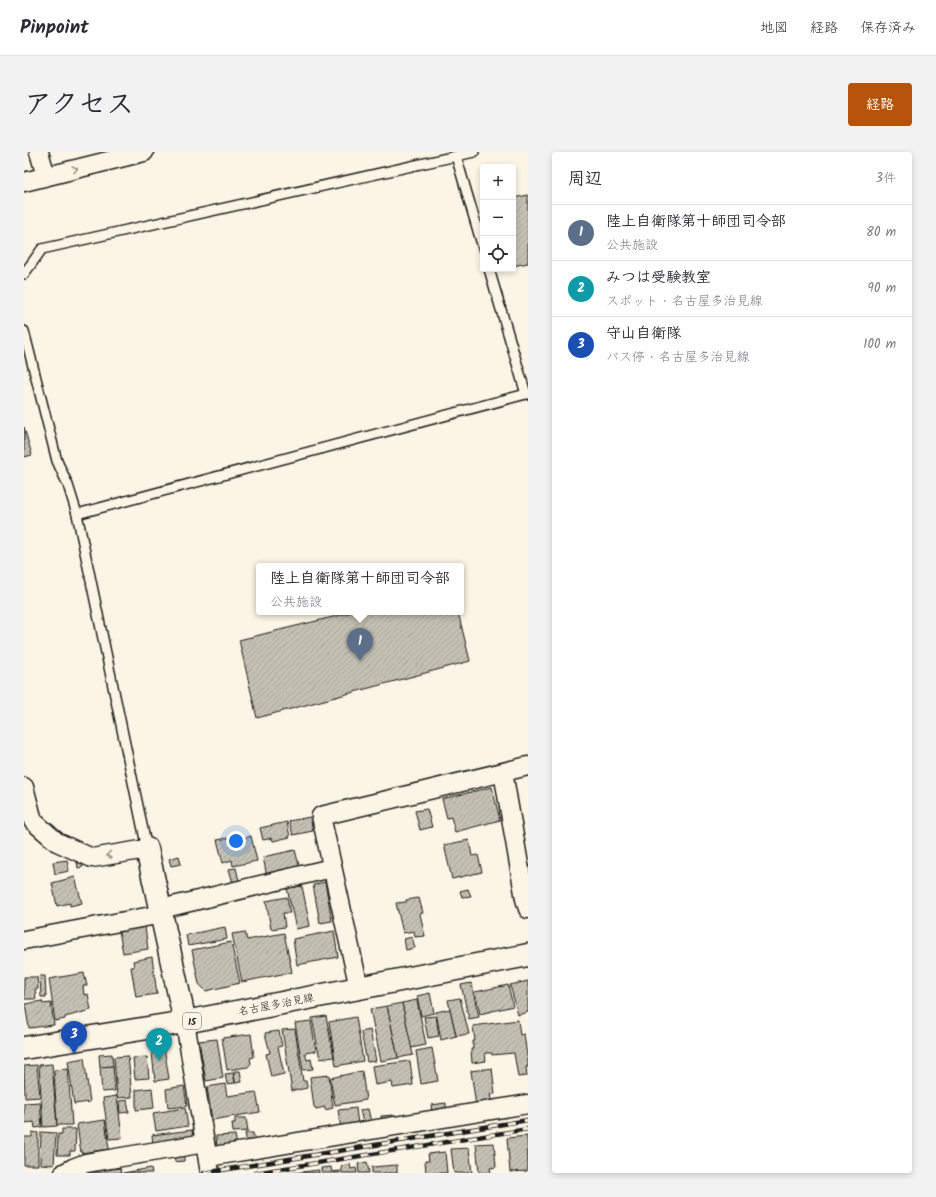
<!DOCTYPE html>
<html lang="ja">
<meta charset="utf-8">
<style>
:root{--surface:#fff;--page:#f2f2f3;--text:#2b2b33;--muted:#7c7c81;--line:#e1e1e2;--accent:#b45309}
body{margin:0;font-family:Kalam,"Klee One",sans-serif;background:var(--page);color:var(--text)}
.controls{position:absolute;right:12px;top:12px;display:grid;overflow:hidden;border-radius:4px;box-shadow:0 2px 6px #0003}
.controls button{width:36px;height:36px;display:grid;place-items:center;padding:0;border:0;border-bottom:1px solid var(--line);background:var(--surface);color:var(--text);font:20px sans-serif}
.you{position:absolute;left:212px;top:689px;width:14px;height:14px;margin:-10px;border:3px solid #fff;border-radius:50%;background:#1a73e8;box-shadow:0 0 0 6px #1a73e833}
.badge{display:grid;place-items:center;width:26px;height:26px;border-radius:50%;background:var(--accent);color:#fff;font-size:13px;font-weight:700}
.pin{position:absolute;translate:-50% -33px;filter:drop-shadow(0 1px 2px #0008)}
.pin::after{content:'';position:absolute;top:21px;width:14px;height:12px;background:inherit;clip-path:polygon(0 0,100% 0,50% 100%)}
.popup{position:absolute;left:232px;top:411px;width:208px;height:52px;box-sizing:border-box;display:grid;place-content:center;border-radius:4px;background:var(--surface);filter:drop-shadow(0 1px 3px #0005);font-size:13px;white-space:nowrap;color:var(--muted)}
.popup b{font-size:15px;color:var(--text)}
.popup::after{content:'';position:absolute;left:50%;top:100%;margin-left:-8px;border:8px solid transparent;border-top-color:var(--surface)}
.list{margin:0;padding:0;list-style:none}
h2{display:flex;justify-content:space-between;align-items:center;height:52px;margin:0;padding:0 16px;font-size:17px}
h2 small{font-size:13px;font-weight:400;color:var(--muted)}
.list li{display:grid;grid-template-columns:26px 1fr auto;gap:12px;align-items:center;box-sizing:border-box;height:56px;padding:0 16px;border-top:1px solid var(--line)}
.list b{display:block;font-size:15px;white-space:nowrap}
.list p{margin:0;font-size:13px;white-space:nowrap;color:var(--muted)}
.list em{font-size:13px;font-style:normal;color:var(--muted)}
.icon{flex:none;width:22px;height:22px;fill:none;stroke:currentColor;stroke-width:2;stroke-linecap:round;stroke-linejoin:round}
.map{position:relative;flex:none;width:504px;height:1021px;overflow:hidden;border-radius:4px}
header{display:flex;align-items:center;gap:24px;box-sizing:border-box;height:56px;padding:0 20px;background:var(--surface);border-bottom:1px solid var(--line)}
header strong{font-size:19px}
nav{display:flex;gap:22px;margin-inline-start:auto;font-size:14px}
.intro{display:flex;align-items:center;justify-content:space-between;box-sizing:border-box;height:96px;padding:0 24px}
h1{margin:0;font-size:28px}
.button{padding:10px 18px;border-radius:4px;background:var(--accent);color:#fff;font-size:14px;font-weight:700}
main{display:flex;gap:24px;padding:0 24px}
aside{flex:1;background:var(--surface);border-radius:4px;box-shadow:0 2px 6px #0003}
.map>svg:first-child{display:block}
</style>
<header>
<strong>Pinpoint</strong>
<nav><a>地図</a><a>経路</a><a>保存済み</a></nav>
</header>
<div class="intro"><h1>アクセス</h1><a class="button">経路</a></div>
<main>
<div class="map">
<svg width="504" height="1021" viewBox="0 0 504 1021">
<defs>
<pattern id="building-hatch" width="6" height="6" patternUnits="userSpaceOnUse"><rect width="6" height="6" fill="#c4c0b3"/><path d="M-1 1l2-2M0 6l6-6M5 7l2-2" fill="none" stroke="#a8a499"/></pattern>
</defs>
<rect width="100%" height="100%" fill="#fcf5e5"/>
<filter id="ink" filterUnits="userSpaceOnUse"><feTurbulence type="fractalNoise" baseFrequency=".025" numOctaves="2"/><feDisplacementMap in="SourceGraphic" scale="8" xChannelSelector="R" yChannelSelector="G"/><feConvolveMatrix kernelMatrix="1 2 1 2 8 2 1 2 1" color-interpolation-filters="sRGB"/></filter>
<g filter="url(#ink)">
<g fill="url(#building-hatch)" stroke="#1c1c1c">
<polygon points="504,43 504,111 489,114 489,46"/>
<polygon points="0,275 8,303 0,305"/>
<polygon points="329,460 434,460 446,509 233,566 215,488"/>
<polygon points="468,635 476,668 431,680 427,665 423,666 418,647"/>
<polygon points="403,657 408,675 396,678 391,659"/>
<polygon points="286,665 289,679 269,683 265,669"/>
<polygon points="263,670 266,685 249,689 248,686 239,688 236,676"/>
<polygon points="227,684 233,709 209,714 208,708 199,711 193,688 204,686 206,690"/>
<polygon points="445,688 448,704 454,703 458,720 428,727 420,693"/>
<polygon points="271,698 276,717 243,725 239,705"/>
<polygon points="155,704 157,712 147,714 145,707"/>
<polygon points="43,708 45,719 31,722 29,710"/>
<polygon points="57,709 59,715 54,716 53,710"/>
<polygon points="212,716 215,729 209,731 205,717"/>
<polygon points="51,725 58,751 46,754 46,751 33,754 28,731"/>
<polygon points="301,730 308,769 296,771 289,733"/>
<polygon points="278,734 286,774 272,777 263,736"/>
<polygon points="444,737 447,744 438,745 436,739"/>
<polygon points="263,745 266,761 259,761 261,775 247,777 242,749"/>
<polygon points="395,746 399,761 396,762 401,784 391,785 390,779 379,781 372,751 382,750 382,748"/>
<polygon points="121,775 124,797 99,801 95,779"/>
<polygon points="201,775 203,787 164,794 162,783"/>
<polygon points="310,779 314,805 273,813 269,787"/>
<polygon points="221,780 223,788 260,781 268,820 218,830 208,782"/>
<polygon points="388,785 391,796 382,798 380,787"/>
<polygon points="207,790 216,831 182,839 175,832 168,798"/>
<polygon points="128,805 133,842 112,845 107,815 110,815 109,809"/>
<polygon points="60,821 63,834 59,834 60,843 64,842 67,858 41,865 41,867 31,869 25,827"/>
<polygon points="16,824 21,824 22,845 17,845"/>
<polygon points="0,825 13,825 14,837 11,837 12,847 0,847"/>
<polygon points="504,829 504,860 494,863 486,833"/>
<polygon points="447,831 455,865 445,867 437,833"/>
<polygon points="484,833 489,854 456,862 451,840"/>
<polygon points="406,841 410,861 397,864 393,844"/>
<polygon points="436,846 445,882 432,884 424,848"/>
<polygon points="393,848 402,893 387,896 378,851"/>
<polygon points="18,849 19,852 27,851 30,873 5,876 1,852"/>
<polygon points="378,851 389,903 374,906 363,854"/>
<polygon points="363,854 374,906 357,909 346,857"/>
<polygon points="426,857 432,884 417,888 412,860"/>
<polygon points="302,864 310,905 296,907 288,866"/>
<polygon points="412,864 415,884 404,886 400,865"/>
<polygon points="332,865 339,909 312,914 305,870"/>
<polygon points="494,868 496,883 500,882 504,911 504,915 502,915 503,924 494,925 490,901 468,903 468,901 461,901 462,909 448,911 447,897 449,897 449,889 451,889 449,874"/>
<polygon points="287,869 292,899 281,901 283,908 287,907 289,917 279,918 271,871"/>
<polygon points="271,877 279,929 282,929 283,936 268,939 258,878"/>
<polygon points="346,878 352,909 343,910 337,880"/>
<polygon points="255,879 258,894 254,895 260,922 247,925 242,902 246,901 241,881"/>
<polygon points="227,882 230,905 226,906 227,911 224,915 203,918 198,886"/>
<polygon points="193,887 199,926 182,929 175,889"/>
<polygon points="139,888 145,927 131,929 127,891"/>
<polygon points="408,896 414,929 397,932 392,899"/>
<polygon points="88,902 89,914 76,915 75,903"/>
<polygon points="104,904 108,945 93,946 90,905"/>
<polygon points="123,905 125,926 111,927 109,906"/>
<polygon points="60,906 66,950 50,952 44,909"/>
<polygon points="386,909 389,933 369,936 368,930 351,933 348,914"/>
<polygon points="28,912 33,974 19,975 15,913"/>
<polygon points="13,913 16,945 1,946 0,914"/>
<polygon points="89,914 91,939 78,940 76,915"/>
<polygon points="468,916 471,942 466,942 468,952 452,954 447,919"/>
<polygon points="44,917 48,973 33,973 30,918"/>
<polygon points="210,919 216,919 218,930 211,931"/>
<polygon points="338,919 342,948 311,953 306,926"/>
<polygon points="209,921 211,931 203,932 201,922"/>
<polygon points="305,923 309,956 301,958 301,955 292,957 291,955 290,955 286,925"/>
<polygon points="201,932 203,944 232,940 236,960 188,968 183,935"/>
<polygon points="160,934 163,954 144,956 142,937"/>
<polygon points="128,936 130,956 112,958 112,938"/>
<polygon points="93,944 98,986 85,987 79,946"/>
<polygon points="103,948 105,960 96,961 95,949"/>
<polygon points="16,950 18,975 11,976 10,970 0,971 0,951"/>
<polygon points="422,951 422,959 408,960 407,953"/>
<polygon points="161,956 164,974 132,979 129,961"/>
<polygon points="332,956 334,973 317,976 314,958"/>
<polygon points="344,957 347,970 339,971 336,958"/>
<polygon points="369,963 369,968 358,971 357,964"/>
<polygon points="211,966 222,966 224,979 209,980 208,971 211,971"/>
<polygon points="81,968 85,997 57,1001 53,972"/>
<polygon points="38,977 52,977 51,999 46,999 46,1003 33,1003 34,982 38,982"/>
<polygon points="168,978 169,987 129,993 128,983"/>
<polygon points="8,980 14,981 14,1013 0,1013 0,985 8,985"/>
<polygon points="17,980 32,981 30,1013 16,1012"/>
<polygon points="221,981 229,981 232,992 223,992"/>
<polygon points="211,983 213,994 193,996 192,984"/>
<polygon points="503,984 504,1019 486,1020 483,986"/>
<polygon points="470,991 472,1015 466,1016 467,1021 455,1021 452,992"/>
<polygon points="445,996 448,1021 430,1021 427,997"/>
<polygon points="160,999 160,1009 151,1010 150,1000"/>
<polygon points="421,1000 423,1021 402,1021 401,1009 405,1009 404,1002"/>
<polygon points="343,1010 345,1021 335,1021 334,1012"/>
<polygon points="326,1012 327,1017 332,1016 333,1021 318,1021 317,1014"/>
<polygon points="373,1013 373,1021 348,1021 348,1015"/>
<polygon points="307,1015 308,1020 316,1019 316,1021 298,1021 297,1016"/>
<polygon points="96,1016 97,1021 60,1021"/>
<polygon points="127,1016 128,1021 99,1021"/>
<polygon points="295,1018 295,1021 269,1021"/>
</g>
<g fill="none" stroke-linecap="round" stroke-linejoin="round">
<defs>
<g id="lane">
<polyline points="432,4 459,96"/>
<polyline points="465,117 502,242 504,242"/>
<polyline points="0,122 18,97 450,0"/>
<polyline points="0,179 33,309 44,333 53,362 123,697"/>
<polyline points="53,362 502,242"/>
</g>
<g id="street">
<polyline points="15,0 22,24"/>
<polyline points="0,30 120,0"/>
<polyline points="479,620 501,747 504,757"/>
<polyline points="0,635 9,669 33,690 68,706 123,697"/>
<polyline points="137,757 257,728 308,716"/>
<polyline points="0,788 138,762"/>
<polyline points="335,836 297,664 504,614"/>
<polyline points="161,870 186,1021"/>
<polyline points="184,1005 504,952"/>
<polyline points="40,1021 49,1016 62,1011 181,991"/>
</g>
<polyline id="secondary" points="123,697 161,870"/>
<polyline id="primary" points="0,896 161,870 504,803"/>
</defs>
<use href="#lane" stroke="#1c1c1c" stroke-width="12"/>
<use href="#street" stroke="#1c1c1c" stroke-width="21"/>
<use href="#secondary" stroke="#1c1c1c" stroke-width="25"/>
<use href="#primary" stroke="#1c1c1c" stroke-width="25"/>
<use href="#lane" stroke="#fcf5e5" stroke-width="9"/>
<use href="#street" stroke="#fcf5e5" stroke-width="18"/>
<use href="#secondary" stroke="#fcf5e5" stroke-width="22"/>
<use href="#primary" stroke="#fcf5e5" stroke-width="22"/>
<defs>
<g id="rail">
<polyline points="180,1021 504,968"/>
<polyline points="231,1021 504,977"/>
</g>
</defs>
<use href="#rail" stroke="#1c1c1c" stroke-width="4.5"/>
<use href="#rail" stroke="#fcf5e5" stroke-width="3" stroke-dasharray="9" stroke-linecap="butt"/>
</g>
<defs><path id="oneway-chevron" d="M-2-3.5L2.5 0L-2 3.5" fill="none" stroke-width="1.6" stroke-linecap="round" stroke-linejoin="round"/></defs>
<g stroke="#97938b">
<use href="#oneway-chevron" transform="translate(51 17) rotate(-14)"/>
<use href="#oneway-chevron" transform="translate(85 703) rotate(172)"/>
</g>
</g>
<g text-anchor="middle" stroke-width="3" stroke-linejoin="round" paint-order="stroke">
<rect fill="#fcf5e5" stroke="#5f5d58" stroke-width="1" x="159" y="861" width="18" height="16" rx="3"/>
<g font-size="10" font-weight="bold" fill="#1c1c1c">
<text x="168" y="873">15</text>
</g>
<g font-size="11" fill="#1c1c1c" stroke="#fcf5e5">
<text transform="translate(252 852) rotate(-11)" y="4">名古屋多治見線</text>
</g>
</g>
</svg>
<div class="controls">
<button>+</button>
<button>−</button>
<button><svg class="icon" aria-label="locate" viewBox="0 0 24 24"><circle cx="12" cy="12" r="6"/><path d="M12 2v4M12 18v4M2 12h4M18 12h4"/></svg></button>
</div>
<div class="you"></div>
<div class="pin badge" style="left:336px;top:509px;background:#5c6f8a">1</div>
<div class="popup"><b>陸上自衛隊第十師団司令部</b>公共施設</div>
<div class="pin badge" style="left:135px;top:909px;background:#0f9aa8">2</div>
<div class="pin badge" style="left:50px;top:902px;background:#1a4fb4">3</div>
</div>
<aside>
<h2>周辺<small>3件</small></h2>
<ul class="list">
<li><span class="badge" style="background:#5c6f8a">1</span><div><b>陸上自衛隊第十師団司令部</b><p>公共施設</p></div><em>80 m</em></li>
<li><span class="badge" style="background:#0f9aa8">2</span><div><b>みつは受験教室</b><p>スポット · 名古屋多治見線</p></div><em>90 m</em></li>
<li><span class="badge" style="background:#1a4fb4">3</span><div><b>守山自衛隊</b><p>バス停 · 名古屋多治見線</p></div><em>100 m</em></li>
</ul>
</aside>
</main>
